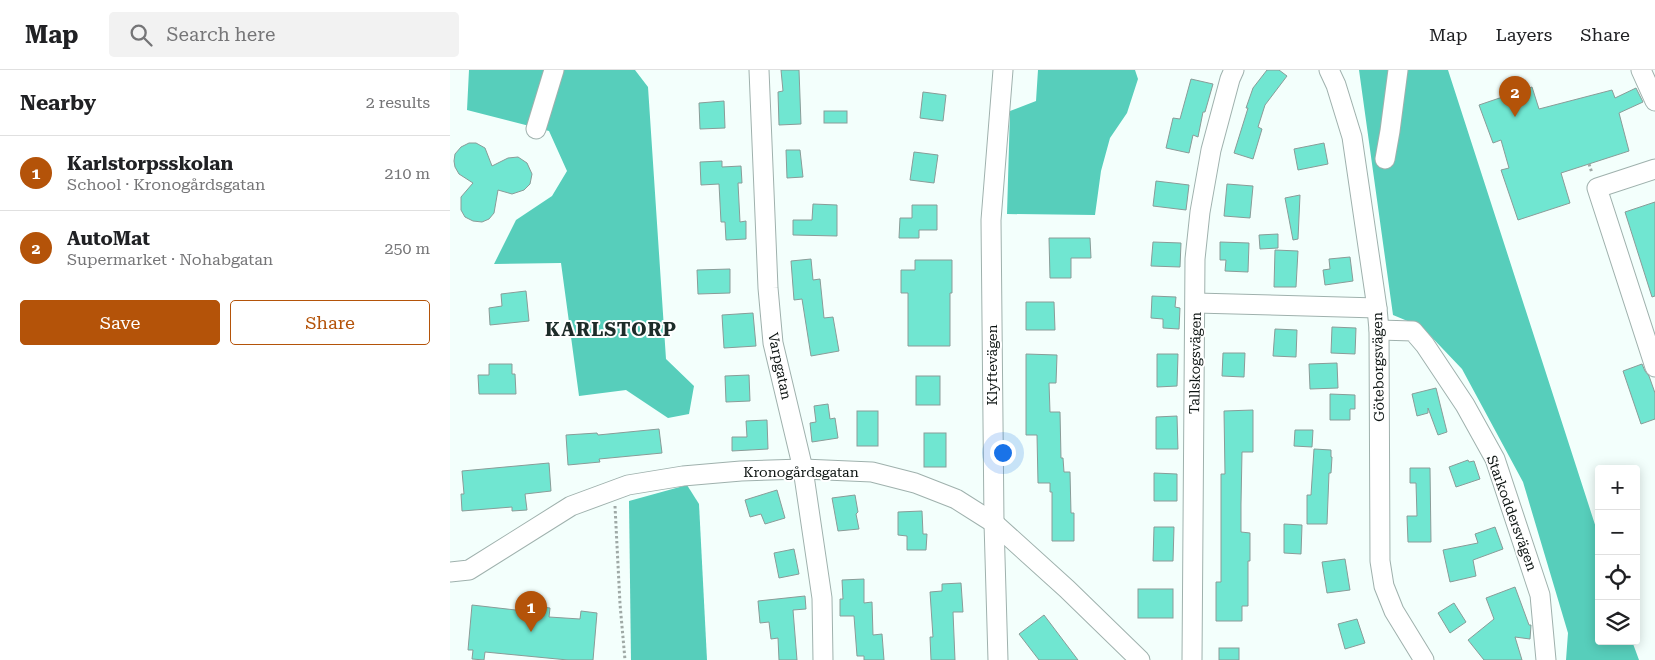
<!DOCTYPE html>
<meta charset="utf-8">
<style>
:root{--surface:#fff;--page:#f2f2f2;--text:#202124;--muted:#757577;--line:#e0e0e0;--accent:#b45309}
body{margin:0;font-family:"Roboto Serif",serif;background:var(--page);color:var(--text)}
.controls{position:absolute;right:15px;bottom:15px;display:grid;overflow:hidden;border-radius:5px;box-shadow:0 2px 12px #0003}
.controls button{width:45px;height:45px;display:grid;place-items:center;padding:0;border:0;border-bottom:1px solid var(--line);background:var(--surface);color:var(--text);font:25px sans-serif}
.you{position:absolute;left:552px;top:382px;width:18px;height:18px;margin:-12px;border:4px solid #fff;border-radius:50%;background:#1a73e8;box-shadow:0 0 0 8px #1a73e833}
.badge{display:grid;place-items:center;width:32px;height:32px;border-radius:50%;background:var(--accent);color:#fff;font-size:16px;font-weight:700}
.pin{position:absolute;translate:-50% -41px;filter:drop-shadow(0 1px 2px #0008)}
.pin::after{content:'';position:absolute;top:26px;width:18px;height:15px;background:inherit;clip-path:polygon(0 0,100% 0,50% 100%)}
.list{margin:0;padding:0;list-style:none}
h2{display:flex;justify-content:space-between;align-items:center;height:65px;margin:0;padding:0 20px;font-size:21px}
h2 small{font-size:16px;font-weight:400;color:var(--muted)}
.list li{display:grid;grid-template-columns:32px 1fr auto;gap:15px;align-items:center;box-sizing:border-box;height:75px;padding:0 20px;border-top:1px solid var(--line)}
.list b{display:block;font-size:19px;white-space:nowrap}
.list p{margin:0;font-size:16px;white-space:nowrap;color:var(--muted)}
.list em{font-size:16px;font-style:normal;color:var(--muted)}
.actions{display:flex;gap:10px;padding:15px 20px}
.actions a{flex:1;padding:11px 0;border:1px solid var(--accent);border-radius:5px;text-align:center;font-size:18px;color:var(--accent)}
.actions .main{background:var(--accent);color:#fff}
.icon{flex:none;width:28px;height:28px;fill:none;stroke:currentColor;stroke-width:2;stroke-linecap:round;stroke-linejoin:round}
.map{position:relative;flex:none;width:1205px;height:590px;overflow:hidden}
header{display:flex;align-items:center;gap:30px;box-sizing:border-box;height:70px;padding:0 25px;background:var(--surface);border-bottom:1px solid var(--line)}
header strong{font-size:24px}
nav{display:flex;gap:28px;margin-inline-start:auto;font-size:18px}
.search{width:350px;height:45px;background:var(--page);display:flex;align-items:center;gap:12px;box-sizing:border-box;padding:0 18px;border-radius:5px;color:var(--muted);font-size:19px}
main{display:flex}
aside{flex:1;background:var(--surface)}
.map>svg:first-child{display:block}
</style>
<header>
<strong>Map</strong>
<div class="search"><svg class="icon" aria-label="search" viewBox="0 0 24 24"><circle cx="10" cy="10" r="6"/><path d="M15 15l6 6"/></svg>Search here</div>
<nav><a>Map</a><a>Layers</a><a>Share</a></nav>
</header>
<main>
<aside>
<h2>Nearby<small>2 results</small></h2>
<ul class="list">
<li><span class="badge">1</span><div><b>Karlstorpsskolan</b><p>School · Kronogårdsgatan</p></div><em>210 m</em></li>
<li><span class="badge">2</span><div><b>AutoMat</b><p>Supermarket · Nohabgatan</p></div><em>250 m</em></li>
</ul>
<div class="actions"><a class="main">Save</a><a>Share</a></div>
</aside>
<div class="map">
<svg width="1205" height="590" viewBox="0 0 1205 590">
<rect width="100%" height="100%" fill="#f3fffc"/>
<g fill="#57cebb">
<polygon points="19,0 185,0 198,17 216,289 244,316 239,344 218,348 176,320 129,326 111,193 44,194 66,150 102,126 117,101 99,61 17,40"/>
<polygon points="588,0 685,0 688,9 677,43 660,68 651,101 645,145 557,144 560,41 586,31"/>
<polygon points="909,0 998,0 1149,467 1149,571 1182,571 1189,590 1116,590 1118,563 1073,412 1012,299 972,257 943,245"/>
<polygon points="237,415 249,434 257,590 181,590 179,431"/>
</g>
<g fill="#70e6d1" stroke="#8a9c98">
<polygon points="331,0 349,0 351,54 329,55 328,22 333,21"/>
<polygon points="817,0 829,0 837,6 815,35 808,57 812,59 803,89 784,83 798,38 796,38 803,18"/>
<polygon points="741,9 763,14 755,42 753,42 748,67 743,65 739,83 716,78 723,48 730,49"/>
<polygon points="1082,17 1089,39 1162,20 1165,28 1186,18 1193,32 1169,43 1179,81 1111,103 1120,133 1068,150 1051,100 1059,98 1051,70 1043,73 1029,35"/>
<polygon points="473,22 496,25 493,51 470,48"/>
<polygon points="274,31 275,58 250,59 249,33"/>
<rect x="374" y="41" width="23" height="12"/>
<polygon points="19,73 26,73 35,78 42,96 58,88 68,87 77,93 82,104 80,114 74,120 62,124 48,120 44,143 39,149 32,152 23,151 15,147 11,140 11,127 23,113 9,104 5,97 4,91 5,84 11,77"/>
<polygon points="874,73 878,94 848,100 844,79"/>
<polygon points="336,80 350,80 353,107 337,108"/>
<polygon points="464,82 488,85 484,113 460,110"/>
<polygon points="272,91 272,97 291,96 292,113 288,113 290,152 296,151 296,169 276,170 275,152 271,152 269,114 251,115 250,92"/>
<polygon points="706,111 739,115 736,140 703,136"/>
<polygon points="777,114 803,116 800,148 774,146"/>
<polygon points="850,125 848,169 843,170 835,128"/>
<polygon points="1205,132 1205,226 1202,227 1175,142"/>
<polygon points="363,134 387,135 387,166 343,165 343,150 362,150"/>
<polygon points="462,135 487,135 487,160 469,160 469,168 449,168 450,148 462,148"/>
<polygon points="828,164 828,178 810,179 809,165"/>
<polygon points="599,168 640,168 641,188 621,188 621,208 600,208"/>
<polygon points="703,172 731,173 730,197 701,196"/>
<polygon points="770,172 799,173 798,202 775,201 776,190 770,190"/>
<polygon points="825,180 848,181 846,217 824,217"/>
<polygon points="900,187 903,211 875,215 873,200 880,199 879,189"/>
<polygon points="361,189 363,210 370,209 374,248 383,247 389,281 361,286 352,229 344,230 341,191"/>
<polygon points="465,190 502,190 502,223 500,223 500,276 458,276 458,223 451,223 451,200 465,200"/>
<polygon points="280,199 280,223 248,224 247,200"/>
<polygon points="76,221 79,251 40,255 39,238 52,236 51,224"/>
<polygon points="702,226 726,227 725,237 730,238 729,259 713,258 713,249 701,248"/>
<polygon points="576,232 604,232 605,260 576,260"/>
<polygon points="303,243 306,276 274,278 272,245"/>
<polygon points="882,257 906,258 905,284 881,283"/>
<polygon points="825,259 847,260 846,287 823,286"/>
<polygon points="773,283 795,283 794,307 772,306"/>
<polygon points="576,284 607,285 606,313 599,313 600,342 610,342 611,388 613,388 614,402 620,402 621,443 624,443 624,471 602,471 602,422 600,422 600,413 588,413 587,365 576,365"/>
<polygon points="707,284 728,284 727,316 707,317"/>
<polygon points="887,293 888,318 860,319 859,294"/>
<polygon points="39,294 62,294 62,304 65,304 66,324 29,324 28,305 39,305"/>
<polygon points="1192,294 1195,301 1199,306 1205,323 1205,349 1191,354 1173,301"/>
<polygon points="299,305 300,331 276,332 275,306"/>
<rect x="466" y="306" width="24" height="29"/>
<polygon points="986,318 997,362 988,365 978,338 978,343 967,346 962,324"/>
<polygon points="880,324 905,325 905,339 900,339 900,350 880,350"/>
<polygon points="378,334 380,349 385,348 388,368 362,372 360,353 366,352 364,336"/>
<polygon points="803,340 803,382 792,382 791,434 791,462 800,463 800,491 798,491 798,536 792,536 792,551 766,551 766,512 771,512 771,404 775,404 774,341"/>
<rect x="407" y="341" width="21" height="35"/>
<polygon points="727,346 728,379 706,379 706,347"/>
<polygon points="317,350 318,379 282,381 282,367 297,367 296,351"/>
<polygon points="209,359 212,383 149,389 150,392 118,395 116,365 147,363 148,365"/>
<polygon points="845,360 863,360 862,377 844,376"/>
<rect x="474" y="363" width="22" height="34"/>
<polygon points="864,379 881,380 881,387 882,387 881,403 879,403 877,454 857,454 857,425 861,425"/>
<polygon points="1018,390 1019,392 1024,391 1030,409 1006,417 999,397"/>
<polygon points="99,393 101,421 75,424 77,440 62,441 62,437 12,441 11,424 14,424 12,401"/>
<polygon points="960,398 980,398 981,472 958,472 957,446 967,446 966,413 960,413"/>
<polygon points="704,403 727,404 727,431 704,431"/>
<polygon points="327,420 335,448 315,454 311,444 300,447 295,430"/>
<polygon points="405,425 408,442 406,444 409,459 388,461 382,428"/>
<polygon points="472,441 473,464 477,464 476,480 457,480 457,466 448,465 448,442"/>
<polygon points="834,454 852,455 851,484 834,483"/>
<polygon points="704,457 724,457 723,491 703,491"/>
<polygon points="1045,457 1053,479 1023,490 1026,506 1000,512 993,480 1028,473 1025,464"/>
<polygon points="344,479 349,504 329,508 324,483"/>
<polygon points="895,489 900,520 877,523 872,492"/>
<polygon points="414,509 414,533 422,532 423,565 432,564 434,590 414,590 414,586 407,586 404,546 390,546 390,529 393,529 392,510"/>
<polygon points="511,513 513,542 503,542 505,590 481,590 480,567 483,567 480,522 492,521 492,514"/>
<polygon points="1065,517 1079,555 1081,555 1080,569 1065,567 1072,590 1034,590 1018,570 1044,549 1036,528"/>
<rect x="688" y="519" width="35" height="29"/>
<polygon points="355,526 356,539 343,540 347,590 329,590 328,568 321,569 319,552 310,553 308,531"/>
<polygon points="1004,533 1016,552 1000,563 988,543"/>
<polygon points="22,535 83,542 83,536 100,538 99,547 130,549 131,541 147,543 143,590 118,590 35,582 34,590 22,589 23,580 18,580"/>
<polygon points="594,545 628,590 589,590 569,564"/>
<polygon points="907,549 915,573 895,579 888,554"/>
<rect x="769" y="578" width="20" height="12"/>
</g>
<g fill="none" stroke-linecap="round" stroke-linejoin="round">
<defs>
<g id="minor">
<polyline points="309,0 318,218 323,273 353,399 372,528 373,590"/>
<polyline points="879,0 886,15 902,67 927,238 929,260 930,491 934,516 944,541 974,590"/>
<polyline points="1191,0 1205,31"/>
<polyline points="86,59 104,0"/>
<polyline points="935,89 940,61 948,0"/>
<polyline points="1205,99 1147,118 1205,297"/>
<polyline points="746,233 927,238"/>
<polyline points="929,260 963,261 975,275 1015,335 1045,389 1090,525 1096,590"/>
<polyline points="0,502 19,500 121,436 178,415 233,406 291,401 353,399 422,402 465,413 506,429 544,453 617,519 690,590"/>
<polyline points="548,590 544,453 541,150 553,0"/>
<polyline points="742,590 745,189 750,142 761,80 780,9 784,0"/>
</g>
</defs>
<use href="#minor" stroke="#9fb1ad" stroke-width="21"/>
<g stroke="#9fa9a6" stroke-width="3" stroke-dasharray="2.5 2.5" stroke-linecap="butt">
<polyline points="1139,94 1142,103"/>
<polyline points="165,436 170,534 175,590"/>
</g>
<use href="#minor" stroke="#fff" stroke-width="19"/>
</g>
<g text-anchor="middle" stroke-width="4" stroke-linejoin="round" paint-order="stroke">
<g font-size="14" fill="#0c1311" stroke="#fff">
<text transform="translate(745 293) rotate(-89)" y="5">Tallskogsvägen</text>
<text transform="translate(542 295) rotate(-90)" y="5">Klyftevägen</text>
<text transform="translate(330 296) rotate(78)" y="5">Varpgatan</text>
<text transform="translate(928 297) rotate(-91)" y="5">Göteborgsvägen</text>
<text x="351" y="407">Kronogårdsgatan</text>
<text transform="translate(1062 443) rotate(70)" y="5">Starkoddersvägen</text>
</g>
<g font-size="19" font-weight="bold" letter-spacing="1" fill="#1d2c29" stroke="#fff">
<text x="161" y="266">KARLSTORP</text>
</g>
</g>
</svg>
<div class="controls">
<button>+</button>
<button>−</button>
<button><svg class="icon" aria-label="locate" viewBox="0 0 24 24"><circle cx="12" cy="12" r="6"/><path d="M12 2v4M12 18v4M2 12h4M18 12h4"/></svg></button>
<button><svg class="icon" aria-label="layers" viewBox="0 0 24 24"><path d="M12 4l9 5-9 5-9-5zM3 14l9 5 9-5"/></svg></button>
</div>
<div class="you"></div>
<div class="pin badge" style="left:81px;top:562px">1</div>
<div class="pin badge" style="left:1065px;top:47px">2</div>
</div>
</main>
